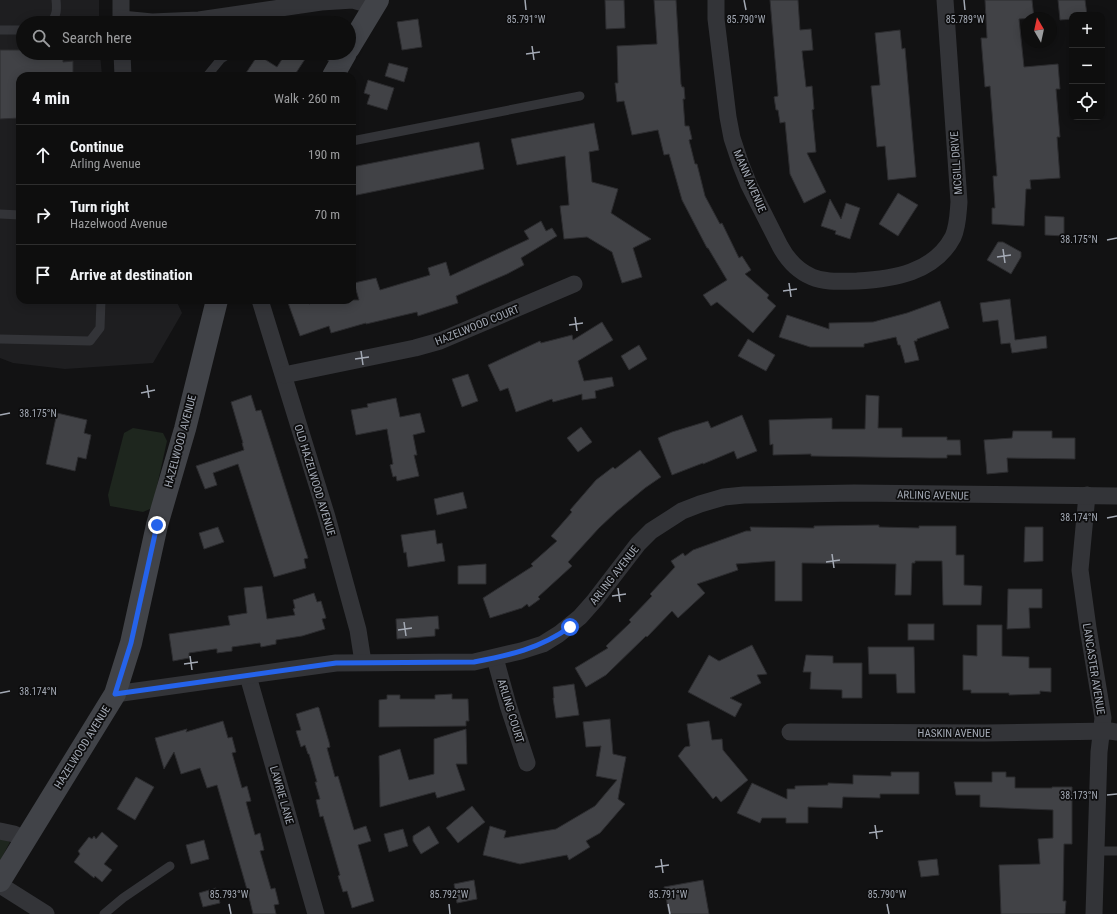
<!DOCTYPE html>
<meta charset="utf-8">
<style>
:root{--surface:#0e0e0e;--page:#1c1c1c;--text:#f1f3f6;--muted:#9b9c9e;--line:#2e2e2e}
body{margin:0;font-family:"Roboto Condensed",sans-serif;background:var(--page);color:var(--text)}
.controls{position:absolute;right:12px;top:12px;display:grid;overflow:hidden;border-radius:8px;box-shadow:0 2px 10px #0003}
.controls button{width:36px;height:36px;display:grid;place-items:center;padding:0;border:0;border-bottom:1px solid var(--line);background:var(--surface);color:var(--text);font:20px sans-serif}
.compass{position:absolute;left:1021px;top:12px;width:36px;height:36px;border-radius:50%;background:var(--surface);box-shadow:0 2px 10px #0003;rotate:351deg}
.stop{position:absolute;width:12px;height:12px;margin:-9px;border:3px solid #2563eb;border-radius:50%;background:#fff}
.stop.end{background:#2563eb;border-color:#fff;box-shadow:0 1px 4px #0008}
.list{margin:0;padding:0;list-style:none}
h2{display:flex;justify-content:space-between;align-items:center;height:52px;margin:0;padding:0 16px;font-size:17px}
h2 small{font-size:13px;font-weight:400;color:var(--muted)}
.list li{display:grid;grid-template-columns:26px 1fr auto;gap:12px;align-items:center;box-sizing:border-box;height:60px;padding:0 16px;border-top:1px solid var(--line)}
.list b{display:block;font-size:15px;white-space:nowrap}
.list p{margin:0;font-size:13px;white-space:nowrap;color:var(--muted)}
.list em{font-size:13px;font-style:normal;color:var(--muted)}
.icon{flex:none;width:22px;height:22px;fill:none;stroke:currentColor;stroke-width:2;stroke-linecap:round;stroke-linejoin:round}
.map{position:relative;flex:none;width:1117px;height:914px;overflow:hidden}
.search{position:absolute;background:var(--surface);box-shadow:0 2px 10px #0003;left:16px;top:16px;width:340px;height:44px;display:flex;align-items:center;gap:10px;box-sizing:border-box;padding:0 14px;border-radius:22px;color:var(--muted);font-size:15px}
.panel{position:absolute;background:var(--surface);box-shadow:0 2px 10px #0003;left:16px;top:72px;width:340px;height:232px;border-radius:12px}
.map>svg:first-child{display:block}
</style>
<div class="map">
<svg width="1117" height="914" viewBox="0 0 1117 914">
<rect width="100%" height="100%" fill="#121213"/>
<polygon fill="#1e1e20" points="0,0 99,0 99,23 23,23 23,53 100,53 102,76 20,76 20,300 176,300 182,313 153,363 65,369 13,363 0,358"/>
<g fill="#1e261e">
<polygon points="133,428 163,433 167,441 153,504 150,509 143,512 110,506 108,495 124,433"/>
<polygon points="0,839 5,839 10,842 0,861"/>
</g>
<g fill="#414246" stroke="#2c2c2f">
<polygon points="605,0 624,0 625,28 606,29"/>
<polygon points="654,0 676,0 681,84 682,87 684,87 685,99 683,99 685,126 689,126 692,139 689,140 695,164 697,164 705,196 720,224 722,223 739,258 742,256 751,270 745,274 769,295 767,298 776,306 753,333 717,302 711,306 703,295 727,280 708,248 707,248 682,200 669,154 664,155 658,130 632,135 624,101 617,102 615,83 618,83 617,46 657,44"/>
<polygon points="770,0 798,0 800,30 811,29 813,50 802,51 806,87 812,86 814,109 812,110 816,152 807,153 826,192 804,203 790,174 785,122 780,123 778,110 776,110 774,97 778,96 778,95"/>
<polygon points="985,0 1032,0 1034,18 1019,19 1024,67 1058,64 1060,89 1056,89 1060,137 1057,137 1060,178 1030,180 1031,189 1026,189 1024,226 992,224 992,208 995,208 993,176 997,176 990,86 985,87 981,38 987,38"/>
<polygon points="1058,0 1085,0 1087,15 1072,15 1072,19 1060,20"/>
<polygon points="418,19 422,47 402,50 397,22"/>
<polygon points="900,30 902,49 905,48 916,177 888,180 885,146 877,147 871,86 880,85 875,33"/>
<polygon points="0,50 23,50 23,53 63,53 63,62 73,61 73,76 20,76 20,118 0,119"/>
<polygon points="286,53 309,53 294,76 244,76 258,55 277,67"/>
<polygon points="389,63 408,68 404,82 385,76"/>
<polygon points="368,80 394,88 387,110 367,104 370,95 364,93"/>
<polygon points="594,123 599,150 589,152 592,182 618,189 611,213 651,239 633,248 642,277 622,283 612,252 587,237 564,239 560,206 569,205 565,156 517,165 511,139"/>
<polygon points="479,142 484,169 352,196 352,167"/>
<polygon points="898,193 918,205 898,236 879,224"/>
<polygon points="830,199 841,219 846,203 860,208 850,239 835,234 836,231 821,226"/>
<polygon points="1045,216 1064,217 1064,236 1045,235"/>
<polygon points="541,221 546,231 552,228 557,236 521,258 524,265 507,274 456,296 458,303 418,316 417,312 366,324 366,323 331,333 329,326 300,336 287,300 307,300 309,304 321,300 359,300 354,283 376,278 380,290 430,275 428,268 446,262 450,276 529,239 524,231"/>
<polygon points="998,242 1003,242 1021,252 1021,257 1011,274 987,260"/>
<polygon points="1010,299 1015,340 1046,336 1047,348 1012,353 1010,343 1001,344 998,320 983,322 980,303"/>
<polygon points="940,301 949,328 917,339 917,341 914,341 919,360 905,363 900,345 898,345 896,337 864,344 864,347 810,347 779,337 787,315 829,329 829,323 873,322 907,313"/>
<polygon points="602,322 613,340 578,361 584,381 612,377 614,386 595,391 596,398 582,400 582,394 553,402 552,399 516,412 508,388 500,391 488,365 540,341 541,343 572,335 573,340"/>
<polygon points="748,339 775,355 766,371 738,356"/>
<polygon points="639,345 647,359 629,370 621,356"/>
<polygon points="468,374 478,401 462,407 452,379"/>
<polygon points="251,395 256,411 261,410 308,558 304,559 306,568 274,577 238,464 213,473 217,485 205,489 196,466 244,450 242,443 243,443 231,402"/>
<polygon points="866,395 879,396 878,428 902,428 902,437 947,437 947,440 960,440 961,455 947,455 947,458 929,458 811,456 811,454 773,455 773,444 770,445 769,420 832,418 832,429 865,429"/>
<polygon points="396,398 400,417 420,413 425,432 413,435 417,455 414,455 419,476 397,481 396,476 393,477 390,465 393,464 387,429 356,435 351,410 368,407 367,404"/>
<polygon points="57,413 87,420 84,433 91,435 86,459 78,457 75,471 46,464"/>
<polygon points="742,415 757,451 737,459 734,451 703,464 703,463 672,475 658,438 672,432 708,421 711,428"/>
<polygon points="581,427 592,442 578,452 567,438"/>
<polygon points="1013,431 1052,431 1052,438 1075,438 1075,459 1007,458 1008,472 987,474 984,440 1012,438"/>
<polygon points="640,450 661,477 645,488 616,512 599,528 568,562 572,566 538,597 540,599 529,607 527,604 522,608 490,618 483,598 533,566 531,564 557,541 551,536 572,512 570,510 596,480 613,467 615,469"/>
<polygon points="463,492 467,508 437,515 434,499"/>
<polygon points="879,525 879,527 919,528 919,526 956,526 956,555 964,555 964,585 982,586 981,605 943,605 942,561 915,561 915,563 912,563 911,595 895,595 896,564 802,563 802,601 775,601 775,561 736,564 738,570 697,584 705,593 678,618 672,611 647,637 646,636 606,675 586,687 575,668 608,648 606,646 631,622 629,620 652,596 650,594 675,567 671,561 683,553 685,556 693,550 746,531 751,531 750,527 814,528 814,526"/>
<polygon points="218,527 224,542 204,549 199,533"/>
<polygon points="1025,527 1043,527 1043,561 1024,562"/>
<polygon points="435,530 437,544 442,543 445,561 408,567 406,552 404,553 401,535"/>
<polygon points="486,564 486,584 458,584 458,566"/>
<polygon points="262,586 267,619 295,615 293,609 295,608 293,600 314,593 317,602 321,601 326,618 322,619 325,629 302,636 276,640 276,644 261,647 260,643 232,647 232,651 217,653 217,649 215,649 189,653 189,658 173,661 169,634 230,625 228,616 247,613 244,588"/>
<polygon points="1008,589 1042,589 1042,608 1029,608 1030,628 1007,629"/>
<polygon points="438,616 439,629 435,629 435,636 397,639 396,619"/>
<rect x="908" y="624" width="26" height="16"/>
<polygon points="977,625 1002,625 1002,656 1029,657 1029,668 1051,668 1051,692 1040,691 1040,694 1009,695 1009,693 971,693 971,690 963,690 963,655 977,656"/>
<polygon points="752,645 767,674 757,675 761,683 730,698 742,704 735,717 688,692 709,655 719,661"/>
<polygon points="868,647 914,647 915,693 897,693 896,674 869,674"/>
<polygon points="806,655 833,656 833,663 862,663 862,698 842,698 842,690 810,689 811,672 803,672"/>
<polygon points="574,684 579,715 556,718 553,698 554,698 553,687"/>
<polygon points="452,694 452,699 468,699 469,721 466,721 466,726 379,727 379,700 387,699 387,695 400,695 400,699 435,699 435,695"/>
<polygon points="318,707 319,708 329,742 330,747 327,748 335,777 338,776 354,830 366,826 371,841 358,845 374,901 352,908 347,891 343,892 338,876 340,875 323,816 320,817 316,800 320,799 315,782 317,782 309,754 308,754 305,745 301,747 296,731 301,730 296,714"/>
<polygon points="610,719 613,754 626,757 618,799 625,804 600,833 586,841 590,847 569,860 567,855 520,864 483,855 490,826 506,831 504,838 556,829 595,806 617,780 596,776 601,746 586,747 583,722"/>
<polygon points="223,721 228,738 232,737 236,752 232,753 242,788 247,786 251,801 246,802 255,835 260,833 264,850 260,851 271,889 275,888 279,904 274,905 276,914 253,914 248,893 217,785 207,788 200,768 181,774 174,752 164,769 155,738 187,729 186,732"/>
<polygon points="709,721 712,740 722,739 723,750 748,780 721,802 716,796 713,799 678,756 685,747 690,746 687,724"/>
<polygon points="466,729 467,764 456,764 465,790 437,798 435,792 380,807 379,756 400,749 409,780 434,774 434,739"/>
<polygon points="891,772 919,772 919,794 880,794 880,798 843,797 842,808 808,807 808,823 786,823 786,818 762,818 760,823 737,813 752,783 787,799 787,789 795,789 795,786 828,785 828,783 853,784 853,775 891,776"/>
<polygon points="992,772 1006,772 1006,777 1015,777 1015,788 1052,788 1052,787 1072,787 1072,844 1064,844 1063,901 1066,901 1065,914 1001,914 999,865 1040,864 1038,839 1053,838 1053,810 980,807 980,795 956,795 954,782 992,782"/>
<polygon points="136,777 154,787 135,820 117,809"/>
<polygon points="472,806 485,822 458,843 446,828"/>
<polygon points="429,826 439,843 421,854 413,841 413,836"/>
<polygon points="403,829 408,846 389,852 384,834"/>
<polygon points="102,832 118,846 104,864 112,870 102,882 95,876 94,878 74,862 80,854 78,851 89,837 92,839 94,836 96,839"/>
<polygon points="204,840 209,859 191,864 186,845"/>
<polygon points="937,859 939,875 921,877 918,861"/>
<polygon points="474,880 477,899 457,903 454,884"/>
<polygon points="703,880 709,914 669,914 664,887"/>
<polygon points="216,888 220,903 203,907 199,893"/>
</g>
<g fill="none" stroke-linecap="round" stroke-linejoin="round">
<g stroke="#333438" stroke-width="9">
<path d="M50,23C57,17 57,9 56,0"/>
<polyline points="0,30 19,30"/>
<polyline points="324,53 341,63"/>
<polyline points="207,76 221,59 230,53"/>
<polyline points="352,141 580,96"/>
<polyline points="0,214 20,215"/>
<polyline points="0,339 90,341 100,328 101,300"/>
<polyline points="1096,851 1117,851"/>
<polyline points="104,914 123,898 170,866"/>
</g>
<g stroke="#333438" stroke-width="17">
<polyline points="121,0 121,23"/>
<path d="M716,0V19L728,117L732,138L741,165L749,185L780,246C787,259 798,271 812,277C826,283 842,281 857,281C893,279 934,273 953,237C958,226 958,214 959,202L945,0"/>
<polyline points="121,19 152,22 199,20 321,2 353,0 374,6"/>
<polyline points="122,53 123,76"/>
<polyline points="260,300 327,517 358,630 363,662"/>
<polyline points="284,375 415,348 440,341 574,284"/>
<polyline points="1087,495 1080,570 1088,628 1103,718 1099,752 1094,914"/>
<polyline points="495,658 508,705 527,763"/>
<polyline points="248,676 316,914"/>
<polyline points="115,694 336,663 474,662 521,651 543,644 559,634 580,617 595,600 638,544 651,531 682,511 700,504 724,497 744,495 854,493 1117,496"/>
<polyline points="790,732 985,733 1110,731 1117,732"/>
<polyline points="0,831 14,834 26,839"/>
<polyline points="0,885 46,914"/>
</g>
<g stroke="#414348" stroke-width="22">
<polyline points="349,48 378,0"/>
<polyline points="333,76 346,53"/>
<polyline points="0,881 115,694 131,643 157,525 185,429 217,300"/>
</g>
</g>
<g fill="none" stroke-linecap="round" stroke-linejoin="round">
<path stroke="#2563eb" stroke-width="5" d="M157,525L131,643L115,694L336,663L474,662C510,655 539,649 570,627"/>
</g>
<path fill="none" stroke="#a3a9b4" stroke-width="1.5" d="M525,0L526,10M744,0L746,10M964,0L965,10M532,46L534,60M526,54L540,52M1107,240L1117,238M1003,249L1005,263M997,257L1011,255M789,283L791,297M783,291L797,289M575,317L577,331M569,325L583,323M361,351L363,365M355,359L369,357M147,385L149,398M141,393L155,390M0,415L10,413M1107,518L1117,516M832,554L834,568M826,562L840,560M618,588L620,602M612,596L626,594M404,622L406,636M398,630L412,628M190,656L192,670M184,664L198,662M0,693L10,691M1107,795L1117,794M875,825L877,839M869,833L883,831M661,859L663,873M655,867L669,865M229,904L231,914M449,904L450,914M668,904L670,914M887,904L889,914"/>
<g text-anchor="middle" stroke-width="3.5" stroke-linejoin="round" paint-order="stroke">
<g font-size="11" fill="#a3a9b4" stroke="#0d0d0e">
<text transform="translate(956 163) rotate(-94)" y="4">MCGILL DRIVE</text>
<text transform="translate(750 181) rotate(67)" y="4">MANN AVENUE</text>
<text transform="translate(477 325) rotate(-22)" y="4">HAZELWOOD COURT</text>
<text transform="translate(180 441) rotate(-75)" y="4">HAZELWOOD AVENUE</text>
<text transform="translate(315 480) rotate(73)" y="4">OLD HAZELWOOD AVENUE</text>
<text transform="translate(933 495) rotate(1)" y="4">ARLING AVENUE</text>
<text transform="translate(614 575) rotate(-52)" y="4">ARLING AVENUE</text>
<text transform="translate(1094 669) rotate(81)" y="4">LANCASTER AVENUE</text>
<text transform="translate(511 711) rotate(73)" y="4">ARLING COURT</text>
<text x="954" y="737">HASKIN AVENUE</text>
<text transform="translate(82 747) rotate(-58)" y="4">HAZELWOOD AVENUE</text>
<text transform="translate(282 795) rotate(74)" y="4">LAWRIE LANE</text>
</g>
</g>
<g font-size="10" text-anchor="middle" fill="#a3a9b4" stroke="#0d0d0e" stroke-width="3.5" stroke-linejoin="round" paint-order="stroke">
<text x="526" y="23">85.791°W</text>
<text x="746" y="23">85.790°W</text>
<text x="965" y="23">85.789°W</text>
<text x="1079" y="243">38.175°N</text>
<text x="38" y="417">38.175°N</text>
<text x="1079" y="521">38.174°N</text>
<text x="38" y="695">38.174°N</text>
<text x="1079" y="799">38.173°N</text>
<text x="229" y="898">85.793°W</text>
<text x="449" y="898">85.792°W</text>
<text x="668" y="898">85.791°W</text>
<text x="887" y="898">85.790°W</text>
</g>
</svg>
<div class="controls">
<button>+</button>
<button>−</button>
<button><svg class="icon" aria-label="locate" viewBox="0 0 24 24"><circle cx="12" cy="12" r="6"/><path d="M12 2v4M12 18v4M2 12h4M18 12h4"/></svg></button>
</div>
<svg class="compass" viewBox="-18 -18 36 36"><path d="M0-13l5 13h-10z" fill="#e53935"/><path d="M0 13l5-13h-10z" fill="#9b9c9e"/></svg>
<div class="stop" style="left:570px;top:627px"></div>
<div class="stop end" style="left:157px;top:525px"></div>
<div class="search"><svg class="icon" aria-label="search" viewBox="0 0 24 24"><circle cx="10" cy="10" r="6"/><path d="M15 15l6 6"/></svg>Search here</div>
<section class="panel">
<h2>4 min<small>Walk · 260 m</small></h2>
<ul class="list">
<li><svg class="icon" aria-label="ahead" viewBox="0 0 24 24"><path d="M12 20V5M6 11l6-6 6 6"/></svg><div><b>Continue</b><p>Arling Avenue</p></div><em>190 m</em></li>
<li><svg class="icon" aria-label="right" viewBox="0 0 24 24"><path d="M7 20v-9h11M14 6l5 5-5 5"/></svg><div><b>Turn right</b><p>Hazelwood Avenue</p></div><em>70 m</em></li>
<li><svg class="icon" aria-label="arrive" viewBox="0 0 24 24"><path d="M6 21V4h12l-3 4 3 4H6"/></svg><div><b>Arrive at destination</b></div></li>
</ul>
</section>
</div>
